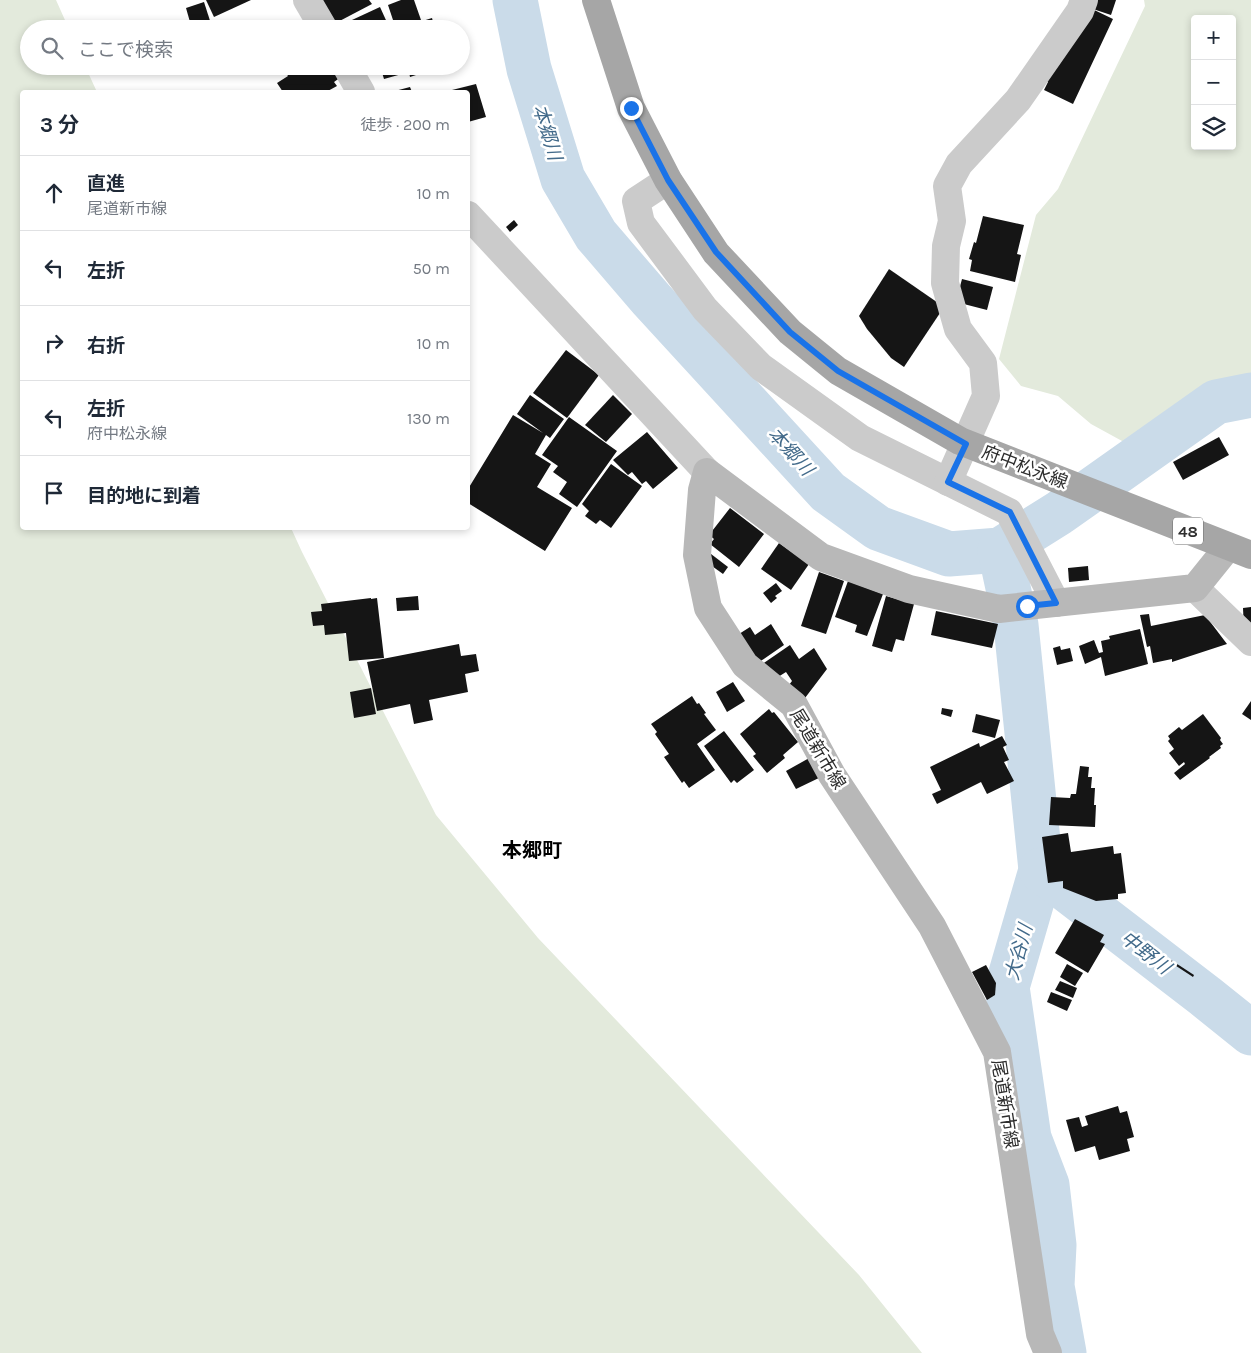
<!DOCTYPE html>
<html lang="ja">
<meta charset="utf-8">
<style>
:root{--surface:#fff;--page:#f2f2f3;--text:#1f2937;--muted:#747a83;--line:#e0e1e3}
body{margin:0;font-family:Karla,"Noto Sans JP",sans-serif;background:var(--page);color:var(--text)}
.controls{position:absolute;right:15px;top:15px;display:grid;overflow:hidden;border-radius:5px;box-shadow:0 2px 8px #0003}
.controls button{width:45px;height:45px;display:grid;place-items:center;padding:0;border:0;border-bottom:1px solid var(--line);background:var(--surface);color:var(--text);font:25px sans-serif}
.stop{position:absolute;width:15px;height:15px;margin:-11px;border:4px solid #1a73e8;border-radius:50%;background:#fff}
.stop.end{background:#1a73e8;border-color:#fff;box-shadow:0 1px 5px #0008}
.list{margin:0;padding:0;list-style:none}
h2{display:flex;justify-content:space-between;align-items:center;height:65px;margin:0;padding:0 20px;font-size:21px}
h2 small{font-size:16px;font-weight:400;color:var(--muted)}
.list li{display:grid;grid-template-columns:32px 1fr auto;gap:15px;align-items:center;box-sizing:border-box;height:75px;padding:0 20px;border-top:1px solid var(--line)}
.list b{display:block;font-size:19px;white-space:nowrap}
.list p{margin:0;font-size:16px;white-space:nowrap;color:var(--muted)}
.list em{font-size:16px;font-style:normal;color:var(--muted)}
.icon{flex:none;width:28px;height:28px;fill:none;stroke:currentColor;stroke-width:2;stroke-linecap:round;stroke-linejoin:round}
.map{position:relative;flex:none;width:1251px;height:1353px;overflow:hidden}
.search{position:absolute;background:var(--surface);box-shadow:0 2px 8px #0003;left:20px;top:20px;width:450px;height:55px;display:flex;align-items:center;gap:12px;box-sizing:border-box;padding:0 18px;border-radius:28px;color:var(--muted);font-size:19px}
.panel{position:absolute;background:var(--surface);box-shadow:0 2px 8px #0003;left:20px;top:90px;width:450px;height:440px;border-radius:5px}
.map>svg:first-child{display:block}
</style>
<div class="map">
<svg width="1251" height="1353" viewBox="0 0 1251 1353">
<rect width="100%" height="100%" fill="#fff"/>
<g fill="#e3eadc" fill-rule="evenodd">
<polygon points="0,0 56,0 69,29 29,29 29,66 85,66 97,92 22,92 22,528 291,528 302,552 436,815 538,938 859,1275 922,1353 0,1353"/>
<path d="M1144,0H1251V403L1202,407L1194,429L1173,447H1133L1091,424L1058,396L1021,386L999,359L1036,215L1058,189L1145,6ZM1195,19H1232V146H1195Z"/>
</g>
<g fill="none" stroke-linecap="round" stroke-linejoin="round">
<g stroke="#cadbe9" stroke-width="45">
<polyline points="515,0 529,69 563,179 596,235 651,299 828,492 878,528 949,554 1000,550 1059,513 1216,402 1251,395"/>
<polyline points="1000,550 1016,625 1041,870 1007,987 1029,1138 1047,1185 1054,1245 1052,1286 1064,1353"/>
<polyline points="1041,870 1205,996 1251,1033"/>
</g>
</g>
<g fill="#151515">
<polygon points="206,0 251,0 214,17"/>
<polygon points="318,0 369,0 372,4 332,25"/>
<polygon points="401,0 414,0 421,20 396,29 388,5"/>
<polygon points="1097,0 1116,0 1111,15 1093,9"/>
<polygon points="204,2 212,27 192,29 186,8"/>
<polygon points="380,7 390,29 340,29 339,26"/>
<polygon points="1088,7 1113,19 1073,104 1044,90 1048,82 1044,80"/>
<polygon points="432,18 435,29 408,29 413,27 413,24"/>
<polygon points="242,23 243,29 229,29 228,26"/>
<polygon points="461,34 467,45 461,48"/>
<polygon points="127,66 142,66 140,71 126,68"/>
<polygon points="281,66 334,66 341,77 334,82 337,86 326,92 283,92 277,83 288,76"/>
<polygon points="380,66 425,66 425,68 418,70 419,74 410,77 409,72 384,79"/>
<polygon points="476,84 486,117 468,122 468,92 444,92"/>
<polygon points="410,87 412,92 391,92"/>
<polygon points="983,216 1024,225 1017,254 1021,255 1015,282 970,271 972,260 969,259 974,242 976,243"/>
<polygon points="514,220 518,225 510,232 506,227"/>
<polygon points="889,269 944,307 904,367 891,358 867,329 859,316"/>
<polygon points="962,279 993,287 987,310 956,302"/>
<polygon points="566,350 599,375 567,418 533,393"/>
<polygon points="530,395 564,419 550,438 546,435 535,454 551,464 537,487 572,508 545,551 468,503 468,489 513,415 543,433 517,414"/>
<polygon points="613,395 632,414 606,442 585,425"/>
<polygon points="569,417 617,451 577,507 559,494 567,482 553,472 558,466 542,455"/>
<polygon points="647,432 678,468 653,489 646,481 642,484 632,472 628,475 613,460"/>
<polygon points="1219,437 1229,455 1183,480 1173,462"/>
<polygon points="611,464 642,486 611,528 600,520 596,524 585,516 589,511 582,504"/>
<polygon points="730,508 764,534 739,567 710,544 714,539 709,535"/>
<polygon points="779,543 809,564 791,590 761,569"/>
<polygon points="711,554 728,567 723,574 705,561"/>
<polygon points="1088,566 1089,580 1069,582 1068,568"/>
<polygon points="819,572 844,581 826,634 801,626"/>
<polygon points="848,581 883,594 867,636 855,632 857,625 835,617"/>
<polygon points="776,583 782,591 775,596 777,598 771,603 763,593"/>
<polygon points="418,596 419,610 397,611 396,598"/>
<polygon points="886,596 914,604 904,641 896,639 892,652 872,646"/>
<polygon points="371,598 371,599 377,598 384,658 349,661 346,633 325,635 324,625 313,626 311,612 322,611 321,604"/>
<polygon points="1251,607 1251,630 1244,630 1243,608"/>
<polygon points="936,611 998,624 992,648 931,635"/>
<polygon points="1149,614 1151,626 1205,615 1227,644 1172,662 1172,659 1153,663 1150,646 1147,647 1140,615"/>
<polygon points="771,624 784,645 758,663 739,634 750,627 755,635"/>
<polygon points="1140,629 1148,664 1105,676 1101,657 1085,664 1079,646 1094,640 1099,653 1103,652 1101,641 1110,639 1109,636"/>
<polygon points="459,644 461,656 476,654 479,671 465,674 468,692 429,700 433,720 414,724 410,704 377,711 367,662"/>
<polygon points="790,645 799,659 814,648 827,669 805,698 789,685 792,681 786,672 778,677 761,665"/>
<polygon points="1060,646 1061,650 1070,648 1073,661 1057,665 1053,648"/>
<polygon points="733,682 745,701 727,712 716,692"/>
<polygon points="371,688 376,714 354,718 350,692"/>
<polygon points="692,696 697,704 699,703 706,713 704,714 716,730 697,744 715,770 689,788 684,781 682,783 664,757 669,754 655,734 657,732 651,724"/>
<polygon points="1251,701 1251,720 1242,714"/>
<polygon points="942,708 953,710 951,717 941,714"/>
<polygon points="769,709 772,713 774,712 798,742 783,755 785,758 767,773 753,756 756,754 740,734"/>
<polygon points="976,714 1000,720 995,738 972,732"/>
<polygon points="1203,714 1221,738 1220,740 1223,744 1220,746 1221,748 1209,757 1210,758 1180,780 1174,773 1185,764 1184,762 1179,766 1169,753 1174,749 1168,741 1170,739 1168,736 1179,727 1182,730"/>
<polygon points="724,731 754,770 737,783 734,780 731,783 704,746"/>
<polygon points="1002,736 1007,745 1003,747 1009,760 1004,762 1014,781 987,794 981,782 937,804 932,794 941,790 930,767 979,743 980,747"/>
<polygon points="811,757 823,776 796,789 786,771"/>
<polygon points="1080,766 1089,767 1088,777 1092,777 1091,788 1095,788 1094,805 1096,805 1095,827 1049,825 1051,797 1070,798 1071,794 1076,794"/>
<polygon points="1068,833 1071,852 1113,846 1114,854 1121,853 1126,893 1118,894 1118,899 1096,901 1063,888 1063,881 1048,883 1042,837"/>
<polygon points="1075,919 1104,935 1100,942 1105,944 1088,973 1055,953"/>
<polygon points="1168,958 1194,975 1193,977 1167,960"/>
<polygon points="1067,964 1083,973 1075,986 1060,977"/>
<polygon points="986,965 996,983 995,995 987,1000 972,972"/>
<polygon points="1060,981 1077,988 1073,998 1055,990"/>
<polygon points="1051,992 1072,1000 1067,1011 1047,1002"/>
<polygon points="1118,1106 1120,1113 1127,1111 1134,1137 1127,1139 1130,1151 1099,1160 1095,1146 1075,1152 1066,1120 1079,1117 1082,1127 1088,1125 1085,1116"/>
</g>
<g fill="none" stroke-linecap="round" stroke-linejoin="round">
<g stroke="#cbcbcb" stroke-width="28">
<polyline points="307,0 324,29"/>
<polyline points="346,66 361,92"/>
<polyline points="668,180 636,201 641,223 705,309 761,367 860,438 1009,512 1056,603"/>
<polyline points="468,215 707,472"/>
<polyline points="948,482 986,396 983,363 958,329 945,283 946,246 952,221 947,186 959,164 1018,100 1080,11 1084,0"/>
<polyline points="1195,588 1251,642"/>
</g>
<polyline stroke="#b8b8b8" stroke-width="28" points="1048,1353 1040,1334 997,1052 932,926 832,775 794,705 745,665 708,608 697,555 702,490 707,472 821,557 909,589 999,609 1195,588 1228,547"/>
<polyline stroke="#a6a6a6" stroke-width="28" points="596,0 631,108 668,180 716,253 790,332 838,371 960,441 1251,555"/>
</g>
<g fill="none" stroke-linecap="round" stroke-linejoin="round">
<polyline stroke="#1a73e8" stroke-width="6" points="631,108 668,180 716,252 790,332 838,371 966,444 948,482 1010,512 1056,603 1027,606"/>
</g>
<g text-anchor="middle" stroke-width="5" stroke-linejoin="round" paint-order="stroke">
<rect fill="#fff" stroke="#6d6d6d" stroke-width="1" x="1173" y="517.5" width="30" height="27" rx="4"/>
<g font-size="16" font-weight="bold" fill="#2e2e2e">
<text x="1188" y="537">48</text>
</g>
<g font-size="18" fill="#2e2e2e" stroke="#fff">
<text transform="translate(1025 467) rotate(21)" y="6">府中松永線</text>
<text transform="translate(818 749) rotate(59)" y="6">尾道新市線</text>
<text transform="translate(1005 1104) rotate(81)" y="6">尾道新市線</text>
</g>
<g font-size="19" font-style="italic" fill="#426a8a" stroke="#fff">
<text transform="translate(548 132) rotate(73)" y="7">本郷川</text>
<text transform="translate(791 451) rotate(48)" y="7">本郷川</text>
<text transform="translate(1018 952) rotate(-75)" y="7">大谷川</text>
<text transform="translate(1146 952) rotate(38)" y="7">中野川</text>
</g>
<g font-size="20" font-weight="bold" fill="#000" stroke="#fff">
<text x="532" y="857">本郷町</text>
</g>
</g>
</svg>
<div class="controls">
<button>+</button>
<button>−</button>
<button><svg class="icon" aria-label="layers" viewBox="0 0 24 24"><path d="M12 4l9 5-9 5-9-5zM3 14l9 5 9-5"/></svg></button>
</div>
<div class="stop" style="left:1027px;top:606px"></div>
<div class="stop end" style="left:631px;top:108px"></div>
<div class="search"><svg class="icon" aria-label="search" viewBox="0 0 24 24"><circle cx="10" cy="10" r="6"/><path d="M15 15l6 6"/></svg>ここで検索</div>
<section class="panel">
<h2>3 分<small>徒歩 · 200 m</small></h2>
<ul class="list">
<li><svg class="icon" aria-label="ahead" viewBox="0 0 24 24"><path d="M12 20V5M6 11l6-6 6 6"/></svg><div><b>直進</b><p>尾道新市線</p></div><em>10 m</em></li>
<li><svg class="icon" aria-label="left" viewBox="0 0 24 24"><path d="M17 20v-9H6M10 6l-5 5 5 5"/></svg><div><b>左折</b></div><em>50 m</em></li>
<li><svg class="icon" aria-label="right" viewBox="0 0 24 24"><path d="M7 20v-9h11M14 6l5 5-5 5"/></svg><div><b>右折</b></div><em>10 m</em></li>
<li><svg class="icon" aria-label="left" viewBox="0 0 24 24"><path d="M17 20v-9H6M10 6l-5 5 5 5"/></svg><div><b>左折</b><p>府中松永線</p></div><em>130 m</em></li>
<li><svg class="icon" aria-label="arrive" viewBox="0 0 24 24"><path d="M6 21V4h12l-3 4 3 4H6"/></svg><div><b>目的地に到着</b></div></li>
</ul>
</section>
</div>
